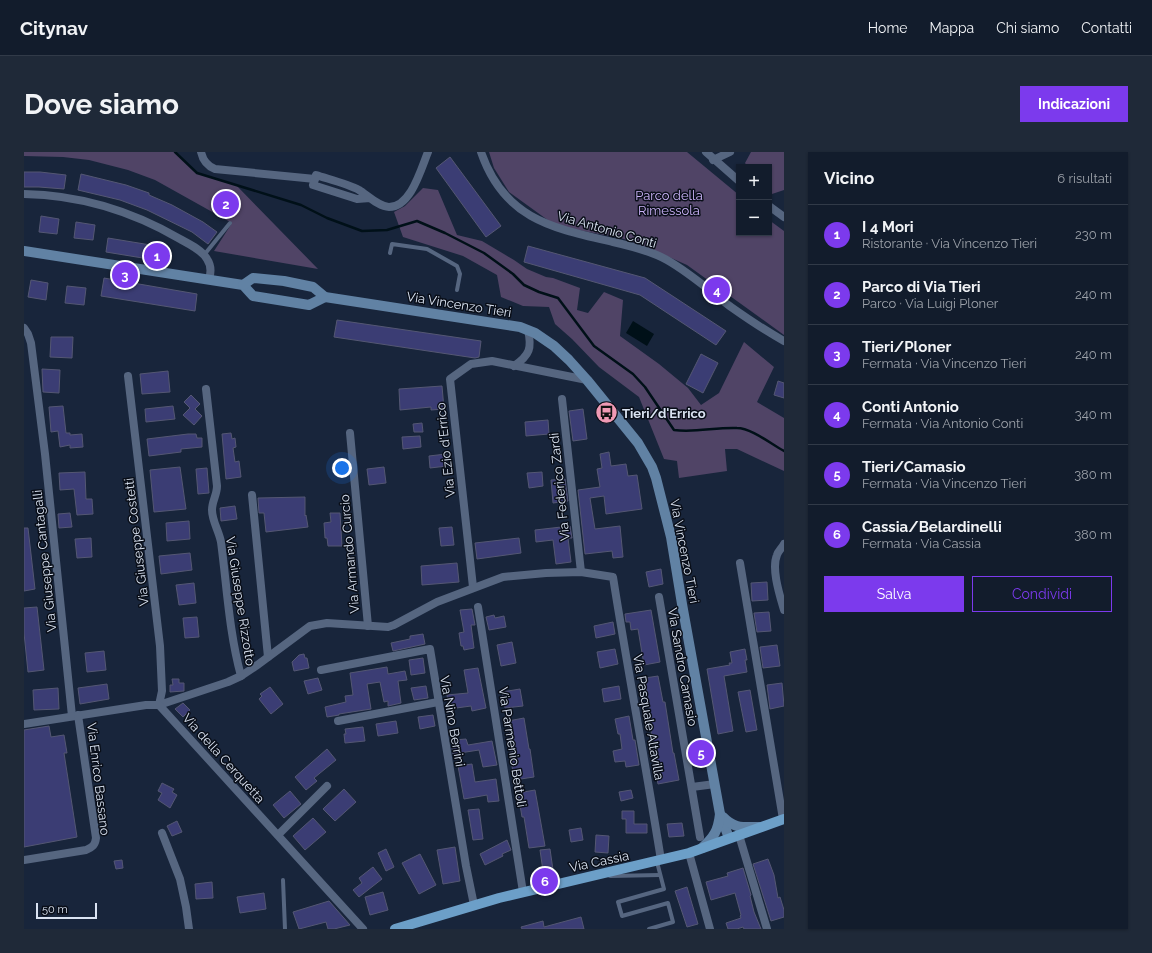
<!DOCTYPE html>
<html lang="it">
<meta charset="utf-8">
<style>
:root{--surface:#121c2c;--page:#1f2938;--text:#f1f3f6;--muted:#9ca1a9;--line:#313a48;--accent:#7c3aed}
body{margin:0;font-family:Raleway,sans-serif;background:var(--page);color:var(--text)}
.controls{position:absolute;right:12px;top:12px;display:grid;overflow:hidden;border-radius:0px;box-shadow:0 1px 3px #0004}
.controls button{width:36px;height:36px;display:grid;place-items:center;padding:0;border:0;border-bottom:1px solid var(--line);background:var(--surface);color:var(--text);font:20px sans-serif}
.scale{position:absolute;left:12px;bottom:10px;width:61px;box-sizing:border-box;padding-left:4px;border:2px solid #dae3f2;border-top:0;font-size:11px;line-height:14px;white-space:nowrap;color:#dae3f2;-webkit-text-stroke:3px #090e18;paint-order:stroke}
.you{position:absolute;left:318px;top:316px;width:14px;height:14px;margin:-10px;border:3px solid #fff;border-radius:50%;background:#1a73e8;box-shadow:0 0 0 6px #1a73e833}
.badge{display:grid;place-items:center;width:26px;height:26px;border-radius:50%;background:var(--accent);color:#fff;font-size:13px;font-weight:700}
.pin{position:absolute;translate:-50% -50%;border:2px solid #fff;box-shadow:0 1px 4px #0006}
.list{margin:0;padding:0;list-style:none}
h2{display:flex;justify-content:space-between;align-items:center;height:52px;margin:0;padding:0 16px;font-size:17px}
h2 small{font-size:13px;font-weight:400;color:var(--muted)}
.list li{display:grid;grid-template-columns:26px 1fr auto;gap:12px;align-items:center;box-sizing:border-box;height:60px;padding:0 16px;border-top:1px solid var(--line)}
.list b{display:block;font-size:15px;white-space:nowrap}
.list p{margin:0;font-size:13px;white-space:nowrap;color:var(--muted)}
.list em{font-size:13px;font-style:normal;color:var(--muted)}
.actions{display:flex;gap:8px;padding:12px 16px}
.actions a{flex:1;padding:9px 0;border:1px solid var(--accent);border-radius:0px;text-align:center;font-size:14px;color:var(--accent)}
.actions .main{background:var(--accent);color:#fff}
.map{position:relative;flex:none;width:760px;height:777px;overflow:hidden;border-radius:0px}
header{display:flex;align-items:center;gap:24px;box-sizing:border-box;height:56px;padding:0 20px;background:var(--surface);border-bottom:1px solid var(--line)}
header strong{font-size:19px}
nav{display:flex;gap:22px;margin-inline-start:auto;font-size:14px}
.intro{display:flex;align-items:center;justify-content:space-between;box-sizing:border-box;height:96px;padding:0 24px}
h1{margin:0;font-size:28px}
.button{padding:10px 18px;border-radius:0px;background:var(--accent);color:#fff;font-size:14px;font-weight:700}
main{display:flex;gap:24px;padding:0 24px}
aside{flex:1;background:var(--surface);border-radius:0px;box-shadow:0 1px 3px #0004}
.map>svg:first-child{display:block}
</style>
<header>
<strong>Citynav</strong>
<nav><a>Home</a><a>Mappa</a><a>Chi siamo</a><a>Contatti</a></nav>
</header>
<div class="intro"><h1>Dove siamo</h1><a class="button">Indicazioni</a></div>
<main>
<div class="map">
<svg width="760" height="777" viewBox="0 0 760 777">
<rect width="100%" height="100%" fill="#18253b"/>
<g fill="#504466">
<polygon points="0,0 151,0 173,21 212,33 294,117 190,99 208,71 131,28 104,18 65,8 39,5 0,4"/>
<polygon points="465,0 663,0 715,43 715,81 745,81 745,68 760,79 760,183 663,113 618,93 597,86 532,74 485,40 470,16"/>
<polygon points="727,0 760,0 760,38 745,43 745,15 724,15 721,11"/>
<polygon points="399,36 414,38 433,83 458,89 490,108 503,117 522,125 529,126 556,136 553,158 564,161 580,140 599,148 596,184 635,212 664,236 677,253 695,241 720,190 750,215 733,250 760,266 760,319 713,297 701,297 703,319 655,326 653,309 640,307 615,245 575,215 548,187 531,172 525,155 499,154 477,145 473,123 439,104 379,85 370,60 381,54"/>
</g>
<polygon fill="#001018" points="609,169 630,182 623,194 602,181"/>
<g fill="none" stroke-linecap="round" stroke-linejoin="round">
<path stroke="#001018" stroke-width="2.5" d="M151,0L173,21L277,53L303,66L338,79L363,78L393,69L421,81L460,101L489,122L500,133L515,140L534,146L570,194L609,222L621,235L650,278C671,281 692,275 713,276C727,276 747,292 760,299"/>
</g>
<g fill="#3b3d74" stroke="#545773">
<polygon points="426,5 477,74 462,85 412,16"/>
<polygon points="0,20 16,20 42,23 40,37 15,35 0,35"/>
<polygon points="57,22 102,33 125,41 125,43 148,53 179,70 193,80 184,92 168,80 123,58 96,48 54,38"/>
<polygon points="17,64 35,67 33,82 15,80"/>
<polygon points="52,70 71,73 69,88 50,86"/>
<polygon points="84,86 145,96 143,110 82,100"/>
<polygon points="504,94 621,126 702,179 692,193 616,143 500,110"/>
<polygon points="80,126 173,142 171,159 77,144"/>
<polygon points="7,128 24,131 22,148 4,145"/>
<polygon points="43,134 62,136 60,153 41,151"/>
<polygon points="313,168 457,189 455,205 451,206 310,185"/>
<polygon points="27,185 49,185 48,206 26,205"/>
<polygon points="677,202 694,211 679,241 662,232"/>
<polygon points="18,217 36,218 35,241 19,240"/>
<polygon points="144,219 146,240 118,242 116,222"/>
<polygon points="754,229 760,231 760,246 750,243"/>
<polygon points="418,234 420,257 407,258 407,255 376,258 375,237"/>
<polygon points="167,243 176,252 171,257 178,264 170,273 159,263 166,256 160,250"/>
<polygon points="39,254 42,281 46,281 46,283 58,282 59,295 46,296 46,293 36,295 34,279 27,280 25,255"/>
<polygon points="149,254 151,267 122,270 121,257"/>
<polygon points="559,257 563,287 549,289 545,259"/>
<polygon points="524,268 525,282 502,284 501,270"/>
<polygon points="398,271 399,280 390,280 389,272"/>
<polygon points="207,281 208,287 211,286 212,295 209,296 211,310 215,309 217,325 202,327 198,282"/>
<polygon points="164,282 172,282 173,286 178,286 178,295 157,297 157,300 125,304 123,287"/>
<polygon points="396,284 397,295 379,297 378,285"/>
<polygon points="585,300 587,314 602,312 604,324 613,323 618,357 582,362 580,344 566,346 571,377 596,374 599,405 589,406 588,399 561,402 554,338 576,335 573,317 578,316 576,302"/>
<polygon points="422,302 423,314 406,316 405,304"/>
<polygon points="156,315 162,357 130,360 126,318"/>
<polygon points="360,315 362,331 345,333 343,317"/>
<polygon points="183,316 185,341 174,342 172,317"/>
<polygon points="61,320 62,347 68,347 69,362 53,363 50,337 36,338 35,321"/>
<polygon points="518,320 519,334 505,336 503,321"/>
<polygon points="541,327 544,349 529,351 527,328"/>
<polygon points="281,345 281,364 282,363 284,375 242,380 240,361 235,361 234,346"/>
<polygon points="211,354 213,367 197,369 196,356"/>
<polygon points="46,361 48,375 35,376 34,362"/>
<polygon points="306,361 316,361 318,394 304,394 303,386 301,386 300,371 307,370"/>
<polygon points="165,369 166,387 143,389 142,371"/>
<polygon points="546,374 548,386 544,386 547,410 532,412 529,388 512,390 511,378"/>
<polygon points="428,375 430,393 417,394 415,376"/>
<polygon points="0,376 4,376 11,437 0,439"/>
<polygon points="67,386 68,405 53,406 51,387"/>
<polygon points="495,386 497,401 453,407 451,391"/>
<polygon points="166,401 168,418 137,422 135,404"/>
<polygon points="433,411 435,430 398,433 397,414"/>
<polygon points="637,417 639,432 625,435 622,420"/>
<polygon points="743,430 744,448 728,449 727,431"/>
<polygon points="170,431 172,451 155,453 152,433"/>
<polygon points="13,455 20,518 4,520 0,481 0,456"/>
<polygon points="448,457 451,473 447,473 450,496 440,498 439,494 437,494 435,481 440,480 436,458"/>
<polygon points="627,458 636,510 620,513 614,477 607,478 606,470 602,470 601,462"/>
<polygon points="745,460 747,479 733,480 730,461"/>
<polygon points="470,463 471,466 480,464 482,475 465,478 462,465"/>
<polygon points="173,465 175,485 161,486 159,466"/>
<polygon points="589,470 591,482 572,486 570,474"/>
<polygon points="399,482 401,492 369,499 367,491 386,487 386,484"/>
<polygon points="488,490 492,511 477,514 473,493"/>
<polygon points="753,493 756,514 739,516 736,495"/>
<polygon points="591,497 594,512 576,516 573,500"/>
<polygon points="721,497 723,508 721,508 723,520 700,524 709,579 694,582 683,517 706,513 705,511 708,511 706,500"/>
<polygon points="80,499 82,518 63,520 61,501"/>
<polygon points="280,502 281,506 283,506 285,516 270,519 268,510 275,503"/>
<polygon points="399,506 401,521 387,523 385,508"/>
<polygon points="363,515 364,522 381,519 383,528 374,529 377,551 364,554 364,549 360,550 356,530 343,532 347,557 315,562 315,563 303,565 301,555 322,550 321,544 329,543 326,521"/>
<polygon points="454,516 462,556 448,559 447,554 425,557 423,543 444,541 440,518"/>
<polygon points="634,524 639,550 641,550 649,601 650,601 655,628 634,632 629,605 630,605 627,578 628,577 621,526"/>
<polygon points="294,526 298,538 284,542 280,529"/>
<polygon points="148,527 155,527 155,531 160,531 160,539 146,540 146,533 149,533"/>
<polygon points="758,531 760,554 746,557 743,533"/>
<polygon points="83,532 85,547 56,552 54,536"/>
<polygon points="402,534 404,546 390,548 387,536"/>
<polygon points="595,534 597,547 580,550 578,537"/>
<polygon points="246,535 259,552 247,562 235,547 238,544 236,542"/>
<polygon points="34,536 35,557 10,558 9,538"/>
<polygon points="496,537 499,554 481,556 478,540"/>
<polygon points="726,538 733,578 722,580 714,540"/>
<polygon points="159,551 166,558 159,565 151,557"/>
<polygon points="409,563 411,574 396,577 394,565"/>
<polygon points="605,564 609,588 611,588 615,613 602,615 601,609 591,610 589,599 598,597 596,582 594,582 591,567"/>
<polygon points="500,566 505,597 506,597 510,625 490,628 486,600 489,600 484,569"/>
<polygon points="372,569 374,581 354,584 352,572"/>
<polygon points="25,574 27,585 40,583 43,601 40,601 53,685 0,695 0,578"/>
<polygon points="339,575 341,589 321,591 320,582 322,582 321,577"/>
<polygon points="442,587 444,593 468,589 473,613 459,615 455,598 429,602 428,596 432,596 430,588"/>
<polygon points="303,597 312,608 290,626 293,629 282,638 271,625"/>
<polygon points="448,612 451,630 472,627 475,649 464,650 463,643 440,647 434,614"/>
<polygon points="138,631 150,637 148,640 153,643 146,656 134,648 138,641 134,639"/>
<polygon points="320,637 332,650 311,669 299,657"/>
<polygon points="511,638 521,694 505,696 500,665 498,665 494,641"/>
<polygon points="607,638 609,646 597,649 595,640"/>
<polygon points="266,639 277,652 260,666 249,653"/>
<polygon points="455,657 459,687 449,688 444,658"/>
<polygon points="598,659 610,659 610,672 623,672 623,681 602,681 602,667 598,667"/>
<polygon points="289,666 302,680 281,698 269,684"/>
<polygon points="153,669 158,680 148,684 143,674"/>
<polygon points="658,671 660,684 645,685 643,672"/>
<polygon points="557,676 559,688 547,690 545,678"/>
<polygon points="572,683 585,684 584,701 571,700"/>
<polygon points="483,688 487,698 478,702 479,704 461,713 456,702"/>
<polygon points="431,695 436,729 419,732 413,698"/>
<polygon points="362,697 370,715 362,719 354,701"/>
<polygon points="526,697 529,718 519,719 516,698"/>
<polygon points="396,702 412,733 395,742 378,711"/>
<polygon points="744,707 750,723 754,746 756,745 760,758 760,765 747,769 729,712"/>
<polygon points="98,708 99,716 92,717 90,709"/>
<polygon points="349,715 358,727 335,745 329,738 338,731 335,726"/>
<polygon points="719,716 727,743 726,744 730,760 737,777 720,777 719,775 713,777 704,777 702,771 717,766 716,764 717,763 711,741 687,748 682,730 704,724 703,721"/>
<polygon points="188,730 189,746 172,747 171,732"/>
<polygon points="663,735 674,772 663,775 651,739"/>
<polygon points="359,740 364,758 346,763 341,745"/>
<polygon points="240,741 242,757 216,761 213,745"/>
<polygon points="305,749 326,773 310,777 304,777 302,770 275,777 269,760"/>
<polygon points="557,765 560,777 498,777 497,775 519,769 520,775"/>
</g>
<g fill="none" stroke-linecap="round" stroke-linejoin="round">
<g stroke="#566680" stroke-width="4">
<polyline points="366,101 368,92 403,97 433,114 436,122 433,138"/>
<polyline points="180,103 206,71"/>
<polyline points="586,724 636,723"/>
<polyline points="259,728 261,777"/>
<polyline points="625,777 649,770 644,751 598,764 594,750 640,737 633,710"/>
</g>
<g stroke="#566680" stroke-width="8">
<path d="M177,0C179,9 183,14 191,17L291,27"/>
<path d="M457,0C480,67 528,76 589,90C607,94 627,99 643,108C666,121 686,139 707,155C724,167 742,179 760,189"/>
<polyline points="682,0 715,29"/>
<polyline points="689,8 706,0"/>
<path d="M0,42C57,43 108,59 156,87C165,92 178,98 183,107C187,113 187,121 185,127"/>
<path d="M346,46L333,47L289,33L292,23C304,27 324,32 335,38C343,43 355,55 365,55C387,55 397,17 404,0"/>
<polyline points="745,54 760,65"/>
<polyline points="0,176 4,182 7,191 21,302 48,564"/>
<path d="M490,214C506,203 508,196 504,178"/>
<polyline points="104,224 136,494 138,539 135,553"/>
<path d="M182,237L193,334C193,343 188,349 188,358C188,369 195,379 197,390C203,435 205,480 217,524"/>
<polyline points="538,247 557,420"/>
<polyline points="326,281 344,474"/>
<polyline points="228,343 244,505"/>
<path d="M760,392C758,396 754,399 753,403C747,417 756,444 760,458"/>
<polyline points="716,411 759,667"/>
<polyline points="449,435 426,227 447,212 468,209 563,228"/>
<polyline points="635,445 676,685"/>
<polyline points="454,455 499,740"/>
<polyline points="297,518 406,497 442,714 450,753"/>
<path d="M135,553L204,530L217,524L232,514L286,474L303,471L364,475L370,473L413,450L479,425L522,421L557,420L589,425C604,520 622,614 637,708"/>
<polyline points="314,569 414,550"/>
<polyline points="0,572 122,553 135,553 339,777"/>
<polyline points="668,635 691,632"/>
<polyline points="138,681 156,727 162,755 165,777"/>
<polyline points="254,683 303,634"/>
<polyline points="715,683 743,777"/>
<polyline points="665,701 686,777"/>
<path d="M0,708L62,698C68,695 71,694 72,686L54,563"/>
</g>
<g stroke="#6182a4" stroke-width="10">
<polyline points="0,99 219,133 229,144 285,153 301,145"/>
<polyline points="219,133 229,126 260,129 289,135 301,145 496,175 511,181 530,194 545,208 563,228 614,291 628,315 632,326 647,385 658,452 696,662 705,686"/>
<path d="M699,665C710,677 720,675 735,675"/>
<path d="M678,696C690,685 694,679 696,662"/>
</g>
<polyline stroke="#6c9fc8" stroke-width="10" points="371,777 475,746 665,701 760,667"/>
</g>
<defs>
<symbol id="bus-disc" viewBox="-11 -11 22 22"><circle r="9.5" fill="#f09ab5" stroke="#090e18"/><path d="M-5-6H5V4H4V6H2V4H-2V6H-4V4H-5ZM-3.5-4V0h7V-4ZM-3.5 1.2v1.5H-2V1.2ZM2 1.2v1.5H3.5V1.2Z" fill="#111"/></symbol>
</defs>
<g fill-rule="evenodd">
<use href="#bus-disc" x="570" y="248" width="25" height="25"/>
</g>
<g text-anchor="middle" stroke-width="3" stroke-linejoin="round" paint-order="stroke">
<g font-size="13" fill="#cab2f7" stroke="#090e18">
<text x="645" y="48">Parco della<tspan x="645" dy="15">Rimessola</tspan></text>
</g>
<g font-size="13" fill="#dae3f2" stroke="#090e18">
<text transform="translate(583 77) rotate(16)" y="5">Via Antonio Conti</text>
<text transform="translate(435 152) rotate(9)" y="5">Via Vincenzo Tieri</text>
<text transform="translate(421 298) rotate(-96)" y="5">Via Ezio d'Errico</text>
<text transform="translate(535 335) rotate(-96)" y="5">Via Federico Zardi</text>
<text transform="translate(112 390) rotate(-97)" y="5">Via Giuseppe Costetti</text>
<text transform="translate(661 399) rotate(79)" y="5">Via Vincenzo Tieri</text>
<text transform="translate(325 402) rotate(-95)" y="5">Via Armando Curcio</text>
<text transform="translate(20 409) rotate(-96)" y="5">Via Giuseppe Cantagalli</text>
<text transform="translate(217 449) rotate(81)" y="5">Via Giuseppe Rizzotto</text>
<text transform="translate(659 515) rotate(80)" y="5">Via Sandro Camasio</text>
<text transform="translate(625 565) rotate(80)" y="5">Via Pasquale Altavilla</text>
<text transform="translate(429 569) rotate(80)" y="5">Via Nino Berrini</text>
<text transform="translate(489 595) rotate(81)" y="5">Via Parmenio Bettoli</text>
<text transform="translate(200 606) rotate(48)" y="5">Via della Cerquetta</text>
<text transform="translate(75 627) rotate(83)" y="5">Via Enrico Bassano</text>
<text transform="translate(575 709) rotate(-12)" y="5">Via Cassia</text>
</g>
<g font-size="13" font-weight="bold" fill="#dae3f2" stroke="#090e18" text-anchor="start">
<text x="598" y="266">Tieri/d'Errico</text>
</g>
</g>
</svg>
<div class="controls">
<button>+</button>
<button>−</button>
</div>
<div class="scale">50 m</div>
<div class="you"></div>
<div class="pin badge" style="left:133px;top:104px">1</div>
<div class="pin badge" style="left:202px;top:52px">2</div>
<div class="pin badge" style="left:101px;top:123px">3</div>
<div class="pin badge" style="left:693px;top:138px">4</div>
<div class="pin badge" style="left:677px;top:601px">5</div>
<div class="pin badge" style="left:521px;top:729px">6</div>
</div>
<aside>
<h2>Vicino<small>6 risultati</small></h2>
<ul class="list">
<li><span class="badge">1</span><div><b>I 4 Mori</b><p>Ristorante · Via Vincenzo Tieri</p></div><em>230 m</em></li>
<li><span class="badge">2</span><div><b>Parco di Via Tieri</b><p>Parco · Via Luigi Ploner</p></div><em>240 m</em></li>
<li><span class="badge">3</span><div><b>Tieri/Ploner</b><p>Fermata · Via Vincenzo Tieri</p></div><em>240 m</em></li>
<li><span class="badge">4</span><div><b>Conti Antonio</b><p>Fermata · Via Antonio Conti</p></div><em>340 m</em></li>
<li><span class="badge">5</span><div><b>Tieri/Camasio</b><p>Fermata · Via Vincenzo Tieri</p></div><em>380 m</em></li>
<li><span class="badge">6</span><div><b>Cassia/Belardinelli</b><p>Fermata · Via Cassia</p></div><em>380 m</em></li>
</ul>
<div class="actions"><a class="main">Salva</a><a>Condividi</a></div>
</aside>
</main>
